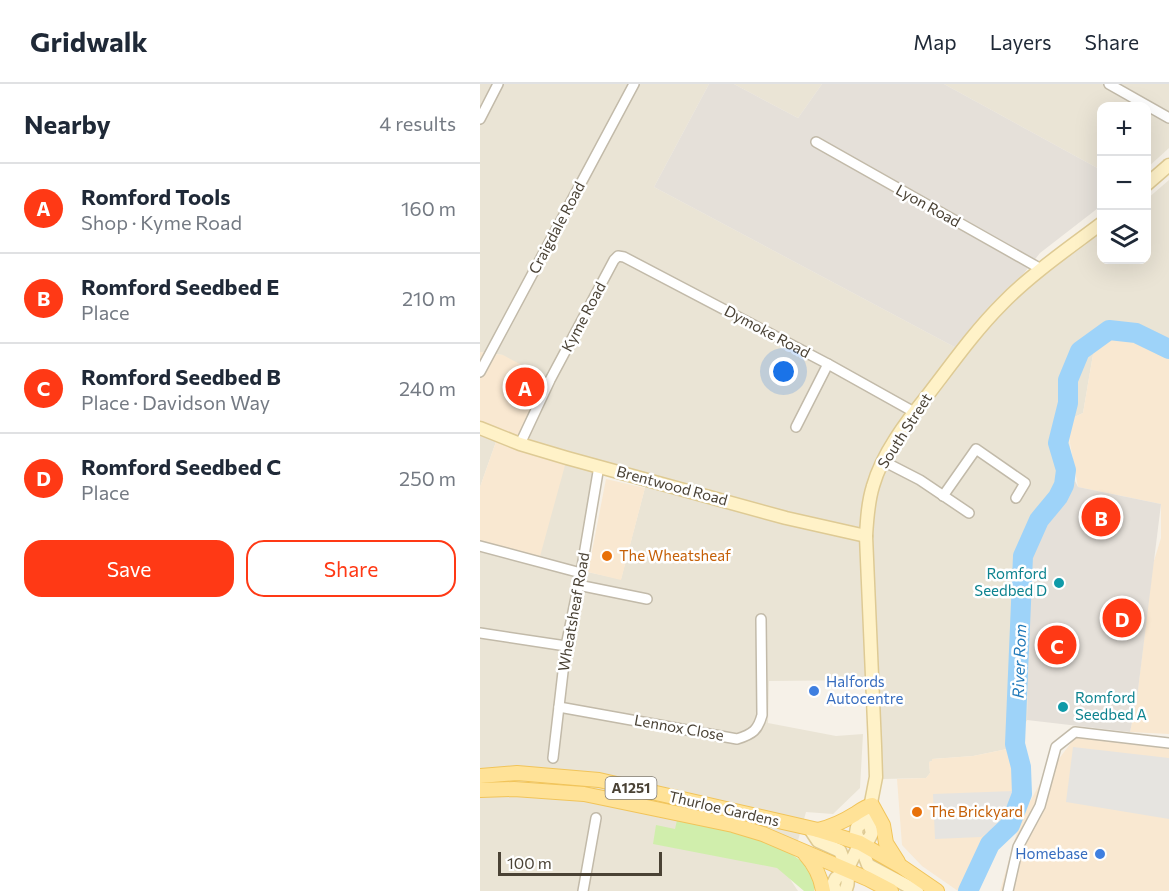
<!DOCTYPE html>
<meta charset="utf-8">
<style>
:root{--surface:#fff;--page:#f6f6f7;--text:#1f2937;--muted:#747a83;--line:#e0e1e3;--accent:#ff3915}
body{margin:0;font-family:Commissioner,sans-serif;background:var(--page);color:var(--text)}
.controls{position:absolute;right:18px;top:18px;display:grid;overflow:hidden;border-radius:12px;box-shadow:0 6px 24px #0002}
.controls button{width:54px;height:54px;display:grid;place-items:center;padding:0;border:0;border-bottom:2px solid var(--line);background:var(--surface);color:var(--text);font:30px sans-serif}
.scale{position:absolute;left:18px;bottom:15px;width:164px;box-sizing:border-box;padding-left:6px;border:3px solid #4a4235;border-top:0;font-size:16px;line-height:21px;white-space:nowrap;color:#4a4235;-webkit-text-stroke:4px #fff;paint-order:stroke}
.you{position:absolute;left:304px;top:288px;width:21px;height:21px;margin:-15px;border:4px solid #fff;border-radius:50%;background:#1a73e8;box-shadow:0 0 0 9px #1a73e833}
.badge{display:grid;place-items:center;width:39px;height:39px;border-radius:50%;background:var(--accent);color:#fff;font-size:20px;font-weight:700}
.pin{position:absolute;translate:-50% -50%;border:3px solid #fff;box-shadow:0 2px 6px #0006}
.list{margin:0;padding:0;list-style:none}
h2{display:flex;justify-content:space-between;align-items:center;height:78px;margin:0;padding:0 24px;font-size:26px}
h2 small{font-size:20px;font-weight:400;color:var(--muted)}
.list li{display:grid;grid-template-columns:39px 1fr auto;gap:18px;align-items:center;box-sizing:border-box;height:90px;padding:0 24px;border-top:2px solid var(--line)}
.list b{display:block;font-size:22px;white-space:nowrap}
.list p{margin:0;font-size:20px;white-space:nowrap;color:var(--muted)}
.list em{font-size:20px;font-style:normal;color:var(--muted)}
.actions{display:flex;gap:12px;padding:18px 24px}
.actions a{flex:1;padding:14px 0;border:2px solid var(--accent);border-radius:18px;text-align:center;font-size:21px;color:var(--accent)}
.actions .main{background:var(--accent);color:#fff}
.icon{flex:none;width:33px;height:33px;fill:none;stroke:currentColor;stroke-width:2;stroke-linecap:round;stroke-linejoin:round}
.map{position:relative;flex:none;width:689px;height:807px;overflow:hidden}
header{display:flex;align-items:center;gap:36px;box-sizing:border-box;height:84px;padding:0 30px;background:var(--surface);border-bottom:2px solid var(--line)}
header strong{font-size:28px}
nav{display:flex;gap:33px;margin-inline-start:auto;font-size:21px}
main{display:flex}
aside{flex:1;background:var(--surface)}
.map>svg:first-child{display:block}
</style>
<header>
<strong>Gridwalk</strong>
<nav><a>Map</a><a>Layers</a><a>Share</a></nav>
</header>
<main>
<aside>
<h2>Nearby<small>4 results</small></h2>
<ul class="list">
<li><span class="badge">A</span><div><b>Romford Tools</b><p>Shop · Kyme Road</p></div><em>160 m</em></li>
<li><span class="badge">B</span><div><b>Romford Seedbed E</b><p>Place</p></div><em>210 m</em></li>
<li><span class="badge">C</span><div><b>Romford Seedbed B</b><p>Place · Davidson Way</p></div><em>240 m</em></li>
<li><span class="badge">D</span><div><b>Romford Seedbed C</b><p>Place</p></div><em>250 m</em></li>
</ul>
<div class="actions"><a class="main">Save</a><a>Share</a></div>
</aside>
<div class="map">
<svg width="689" height="807" viewBox="0 0 689 807">
<rect width="100%" height="100%" fill="#f6f1e8"/>
<g fill="#eae4d5" fill-rule="evenodd">
<path d="M0,0H229L174,103L482,267L561,185L621,148L622,176H666L667,115L689,96V264L616,253L603,329L586,337L595,397L569,429L551,466L547,636L532,664L493,672L452,675V677L449,678L450,689L446,694L403,695L388,492L393,596L289,597L288,639L356,652L383,650L380,704L353,730L326,728L308,792L318,807H0V462L40,360L23,271L0,268ZM119,383L167,396L141,495L102,487Z"/>
<polygon points="254,0 342,0 318,34"/>
<polygon points="464,0 689,0 689,64 667,84 666,22 622,22 621,86"/>
<polygon points="0,344 18,352 0,403"/>
</g>
<g fill="#f9e8d1">
<polygon points="616,253 689,264 689,650 650,648 657,614 673,480 681,454 681,420 598,403 586,337 603,329"/>
<polygon points="0,268 23,271 70,296 40,359 87,374 59,476 0,462 0,403 18,352 0,344"/>
<polygon points="126,395 165,404 141,496 108,488"/>
<polygon points="596,652 689,665 689,807 520,807 541,734 558,703"/>
<polygon points="532,664 537,707 520,745 505,755 481,807 478,807 442,782 422,761 417,695 446,694 450,689 449,678 452,677 452,675 493,672"/>
</g>
<g fill="#e5e0d9">
<polygon points="229,0 254,0 318,34 342,0 464,0 621,86 622,121 560,169 482,267 174,103"/>
<polygon points="595,397 598,403 681,420 657,614 650,648 547,636 551,466 569,429"/>
</g>
<path fill="#d0eeac" d="M197,736C227,743 346,761 334,807H324L297,784L173,760L176,741L195,745Z"/>
<g fill="#e6e4e0">
<polygon points="593,663 689,674 689,735 586,718"/>
<polygon points="534,707 517,742 501,753 455,755 453,710"/>
</g>
<g fill="none" stroke-linecap="round" stroke-linejoin="round">
<polyline stroke="#9ed3f9" stroke-width="20" points="488,807 510,760 530,741 542,710 541,683 535,660 543,472 559,436 578,413 584,401 586,386 578,359 588,319 588,296 600,267 629,246 656,249 689,265"/>
<defs>
<g id="street">
<polyline points="629,0 689,34"/>
<polyline points="0,35 18,0"/>
<polyline points="336,58 561,185"/>
<polyline points="0,288 154,0"/>
<polyline points="316,343 348,280"/>
<polyline points="40,360 70,296 134,176 138,172 144,173 348,280 434,328"/>
<polyline points="403,377 440,396 489,429"/>
<polyline points="463,412 496,365 545,399 536,414"/>
<polyline points="0,462 101,489"/>
<polyline points="98,501 167,515"/>
<polyline points="0,549 86,562"/>
<path d="M79,623L257,655C273,650 278,646 282,631L281,535"/>
<polyline points="73,674 86,562 101,489 119,382"/>
<polyline points="103,807 116,734"/>
<polyline points="528,807 538,763 560,722 576,663 595,648 689,659"/>
</g>
<g id="secondary">
<polyline points="666,101 689,81"/>
<polyline points="0,344 40,360 87,374 306,434 386,452"/>
<polyline points="388,734 377,743 376,749 388,781 437,807"/>
<path d="M330,745L338,757L360,767C365,780 372,795 365,807"/>
<path d="M355,807L353,800L356,794L367,786L380,759L389,755L392,749L388,734L396,693L395,662L386,452C387,435 388,418 393,402C402,370 426,338 447,312C471,281 494,248 522,220C551,190 589,164 622,139"/>
</g>
<g id="primary">
<polyline points="0,692 37,689 119,696 338,746 380,759 422,783 457,807"/>
<polyline points="0,706 34,705 104,710 253,741 283,750 388,795 411,807"/>
<path d="M338,746C351,743 364,737 375,730C381,726 385,723 392,721L403,741L406,759L418,778"/>
<path d="M325,770C334,780 341,793 343,807"/>
</g>
</defs>
<use href="#street" stroke="#c2baa9" stroke-width="12"/>
<use href="#secondary" stroke="#deca94" stroke-width="15"/>
<use href="#primary" stroke="#f1c45a" stroke-width="16"/>
<use href="#street" stroke="#fff" stroke-width="9"/>
<use href="#secondary" stroke="#fff2c8" stroke-width="12"/>
<use href="#primary" stroke="#ffe297" stroke-width="14"/>
</g>
<g fill="#e8710a" stroke="#fff" stroke-width="2">
<circle cx="127" cy="472" r="6"/>
<circle cx="437" cy="728" r="6"/>
</g>
<g fill="#0f9aa8" stroke="#fff" stroke-width="2">
<circle cx="579" cy="499" r="6"/>
<circle cx="583" cy="623" r="6"/>
</g>
<g fill="#3f7fe0" stroke="#fff" stroke-width="2">
<circle cx="334" cy="607" r="6"/>
<circle cx="620" cy="770" r="6"/>
</g>
<g text-anchor="middle" stroke-width="5" stroke-linejoin="round" paint-order="stroke">
<rect fill="#fff" stroke="#807b72" stroke-width="1.5" x="125.5" y="693" width="51" height="22" rx="4.5"/>
<g font-size="14" font-weight="bold" fill="#4a4235">
<text x="151" y="709">A1251</text>
</g>
<g font-size="15" fill="#4a4235" stroke="#fff">
<text transform="translate(448 122) rotate(29)" y="5">Lyon Road</text>
<text transform="translate(77 144) rotate(-62)" y="5">Craigdale Road</text>
<text transform="translate(104 233) rotate(-62)" y="5">Kyme Road</text>
<text transform="translate(287 248) rotate(28)" y="5">Dymoke Road</text>
<text transform="translate(425 347) rotate(-57)" y="5">South Street</text>
<text transform="translate(192 402) rotate(15)" y="5">Brentwood Road</text>
<text transform="translate(94 528) rotate(-80)" y="5">Wheatsheaf Road</text>
<text transform="translate(199 644) rotate(10)" y="5">Lennox Close</text>
<text transform="translate(244 725) rotate(13)" y="5">Thurloe Gardens</text>
</g>
<g font-size="15" fill="#c56008" stroke="#fff" text-anchor="start">
<text x="139" y="477">The Wheatsheaf</text>
<text x="449" y="733">The Brickyard</text>
</g>
<g font-size="15" fill="#0d838f" stroke="#fff" text-anchor="end">
<text x="567" y="495">Romford<tspan x="567" dy="17">Seedbed D</tspan></text>
<text x="595" y="619" text-anchor="start">Romford<tspan x="595" dy="17">Seedbed A</tspan></text>
</g>
<g font-size="15" fill="#366cbe" stroke="#fff" text-anchor="start">
<text x="346" y="603">Halfords<tspan x="346" dy="17">Autocentre</tspan></text>
<text x="608" y="775" text-anchor="end">Homebase</text>
</g>
<g font-size="16" font-style="italic" fill="#2079ba" stroke="#fff">
<text transform="translate(539 577) rotate(-88)" y="6">River Rom</text>
</g>
</g>
</svg>
<div class="controls">
<button>+</button>
<button>−</button>
<button><svg class="icon" aria-label="layers" viewBox="0 0 24 24"><path d="M12 4l9 5-9 5-9-5zM3 14l9 5 9-5"/></svg></button>
</div>
<div class="scale">100 m</div>
<div class="you"></div>
<div class="pin badge" style="left:45px;top:303px">A</div>
<div class="pin badge" style="left:621px;top:433px">B</div>
<div class="pin badge" style="left:577px;top:561px">C</div>
<div class="pin badge" style="left:642px;top:534px">D</div>
</div>
</main>
